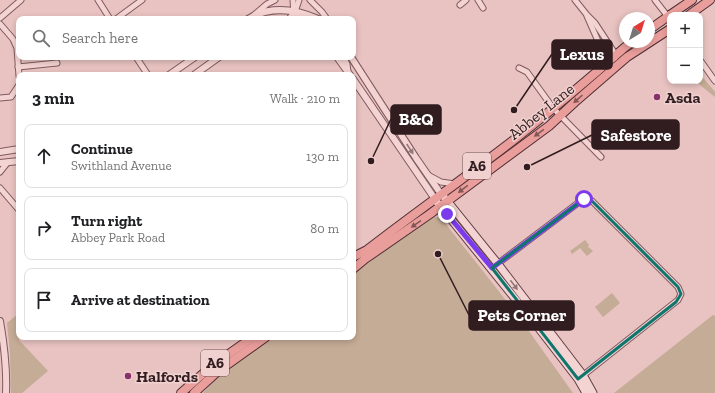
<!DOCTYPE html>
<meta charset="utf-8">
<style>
:root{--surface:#fff;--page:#f2f2f2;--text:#202124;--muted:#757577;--line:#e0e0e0}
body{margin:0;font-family:"Zilla Slab",serif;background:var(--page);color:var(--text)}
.controls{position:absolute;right:12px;top:12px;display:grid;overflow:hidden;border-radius:8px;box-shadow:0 2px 6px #0003}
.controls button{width:36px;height:36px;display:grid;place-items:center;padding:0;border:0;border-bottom:1px solid var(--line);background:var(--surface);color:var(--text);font:20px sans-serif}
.compass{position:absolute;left:619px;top:12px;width:36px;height:36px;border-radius:50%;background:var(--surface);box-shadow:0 2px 6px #0003;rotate:38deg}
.stop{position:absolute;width:12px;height:12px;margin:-9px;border:3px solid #7c3aed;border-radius:50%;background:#fff}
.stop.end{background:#7c3aed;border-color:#fff;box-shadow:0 1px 4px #0008}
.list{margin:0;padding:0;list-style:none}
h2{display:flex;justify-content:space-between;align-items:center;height:52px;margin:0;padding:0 16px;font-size:17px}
h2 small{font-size:13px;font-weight:400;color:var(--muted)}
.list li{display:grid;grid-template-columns:26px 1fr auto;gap:12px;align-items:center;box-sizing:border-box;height:64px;margin:0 8px 8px;padding:0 8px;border:1px solid var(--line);border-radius:8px}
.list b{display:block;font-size:15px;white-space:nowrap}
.list p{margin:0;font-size:13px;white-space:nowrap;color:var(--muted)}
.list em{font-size:13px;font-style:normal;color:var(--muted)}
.icon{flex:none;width:22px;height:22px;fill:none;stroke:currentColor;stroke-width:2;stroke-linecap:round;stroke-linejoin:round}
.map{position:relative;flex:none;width:715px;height:393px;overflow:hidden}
.search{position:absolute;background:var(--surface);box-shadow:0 2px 6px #0003;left:16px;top:16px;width:340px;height:44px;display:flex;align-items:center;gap:10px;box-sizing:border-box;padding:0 14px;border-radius:8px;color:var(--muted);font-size:15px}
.panel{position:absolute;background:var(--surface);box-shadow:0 2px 6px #0003;left:16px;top:72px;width:340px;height:268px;border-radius:8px}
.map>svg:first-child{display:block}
</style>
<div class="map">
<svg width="715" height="393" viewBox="0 0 715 393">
<rect width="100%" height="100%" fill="#e8c3c1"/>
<g fill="#c5ac96">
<polygon points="700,74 715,92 715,97 695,81 700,81"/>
<polygon points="436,217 441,218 516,313 573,393 203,393 216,379 268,337 353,337 353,273 431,218"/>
<polygon points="585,240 589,245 588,247 593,251 587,256 580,248 572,254 570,251"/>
<polygon points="612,293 620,303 603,317 595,307"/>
<polygon points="19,313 19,340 48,371 22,393 11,393 10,354 7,323"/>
<polygon points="713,315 715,316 715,393 614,393"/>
</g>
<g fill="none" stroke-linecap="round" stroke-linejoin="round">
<defs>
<g id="minor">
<polyline points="98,0 110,19"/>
<path d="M293,0C293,7 294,14 299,19"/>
<polyline points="310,0 322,12 327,19"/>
<polyline points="478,0 483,8"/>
<polyline points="575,0 587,15 595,23 616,55 615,58"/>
<polyline points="655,0 669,18"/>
<polyline points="460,5 466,0"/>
<polyline points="254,15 267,4 275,0"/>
<polyline points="587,16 598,41 609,61 611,60"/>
<polyline points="0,18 21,0"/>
<polyline points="116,19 142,0"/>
<polyline points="289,19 296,9 299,0"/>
<polyline points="0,24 13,39 17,48 19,76"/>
<polyline points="136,57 148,75"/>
<polyline points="343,57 347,64 348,72"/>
<polyline points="700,60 715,81"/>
<polyline points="18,67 57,63"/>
<polyline points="519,68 527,72 553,108 601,157"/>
<polyline points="0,98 11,97 19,85"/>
<polyline points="0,172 8,162"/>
<polyline points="428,175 441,182 455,184"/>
<polyline points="0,188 19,210"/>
<polyline points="496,265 582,200 587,199 592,201 678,287 681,294 678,300 581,377"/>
</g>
<g id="tertiary">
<path d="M248,19C271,5 295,9 318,19"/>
<polyline points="337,57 350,75"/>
<polyline points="351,57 416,158 441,194"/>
<polyline points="169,75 195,57"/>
<polyline points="194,75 219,57"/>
<polyline points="353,79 435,199"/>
<polyline points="0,152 19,149"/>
<polyline points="0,163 19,161"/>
<path d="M0,321C4,344 7,369 6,393"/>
</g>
<g id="secondary">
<polyline points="444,197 498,264 583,375 593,393"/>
<polyline points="437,202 534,322 578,379 586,393"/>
</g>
<g id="primary">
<polyline points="670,15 692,0"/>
<polyline points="689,15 710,0"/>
<polyline points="649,30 670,15"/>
<path d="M353,257L367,250C416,212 466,177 515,139C552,110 589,79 624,48L632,42"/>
<polyline points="353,269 365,259 430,214 549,126 575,102 627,57 670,29"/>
<polyline points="181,393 213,365 253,337"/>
<polyline points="194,393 217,372 266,337"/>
</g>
</defs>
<use href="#minor" stroke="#805a5f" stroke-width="7"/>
<use href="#tertiary" stroke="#805a5f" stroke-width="8"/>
<use href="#secondary" stroke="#613e43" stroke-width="9"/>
<use href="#primary" stroke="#4e2e34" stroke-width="10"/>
<use href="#minor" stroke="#f4d4d3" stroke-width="5"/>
<use href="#tertiary" stroke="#f4d4d3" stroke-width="6"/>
<use href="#secondary" stroke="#f4d4d3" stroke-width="7"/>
<use href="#primary" stroke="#e99e9b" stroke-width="8"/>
</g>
<defs><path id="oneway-solid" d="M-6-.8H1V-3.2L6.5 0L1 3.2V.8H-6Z"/></defs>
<g fill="#845757">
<use href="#oneway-solid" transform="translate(578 99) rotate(138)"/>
<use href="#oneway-solid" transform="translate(539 133) rotate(144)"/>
<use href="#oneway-solid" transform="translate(463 189) rotate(143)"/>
<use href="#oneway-solid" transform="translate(416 224) rotate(145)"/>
</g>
<g fill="#92787a">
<use href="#oneway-solid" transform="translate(410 149) rotate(57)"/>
<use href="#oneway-solid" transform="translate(514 285) rotate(53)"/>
</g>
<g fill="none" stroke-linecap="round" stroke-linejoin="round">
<polyline stroke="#7c3aed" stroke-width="5" points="447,214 492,268 584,199"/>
</g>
<path fill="none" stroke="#0f766e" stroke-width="3" stroke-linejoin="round" d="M584,199L592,201L678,287L681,294L676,302L578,379L492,268Z"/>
<g fill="#88316b" stroke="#f1d1cf" stroke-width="1.5">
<circle cx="657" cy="97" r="4"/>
<circle cx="128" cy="376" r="4"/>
</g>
<g text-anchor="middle" stroke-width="3" stroke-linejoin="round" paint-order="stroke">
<g fill="#f1d1cf" stroke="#6b5354" stroke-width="1">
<rect x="463" y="153" width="28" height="26" rx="3"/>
<rect x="201" y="350" width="28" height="26" rx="3"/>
</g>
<g font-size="15" font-weight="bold" fill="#311d20">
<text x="477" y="171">A6</text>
<text x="215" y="368">A6</text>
</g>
<g font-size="16" font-weight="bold" fill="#311d20" stroke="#f1d1cf" text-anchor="start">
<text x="665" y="103">Asda</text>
<text x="136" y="382">Halfords</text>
</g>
<g font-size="16" fill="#311d20" stroke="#f1d1cf">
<text transform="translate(541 111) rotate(-39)" y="6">Abbey Lane</text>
</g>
</g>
<path fill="none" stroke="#311d20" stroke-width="1.5" d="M514 110L552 54M371 161L391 119M527 167L592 135M438 254L469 315"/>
<g fill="#311d20" stroke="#f1d1cf" stroke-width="1.5">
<circle cx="514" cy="110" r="4"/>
<circle cx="371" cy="161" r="4"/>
<circle cx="527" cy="167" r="4"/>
<circle cx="438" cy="254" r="4"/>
</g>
<g fill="#311d20" stroke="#311d20" stroke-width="1.5">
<rect x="552" y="40" width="60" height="29" rx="4"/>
<rect x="391" y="105" width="50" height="29" rx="4"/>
<rect x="592" y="120" width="87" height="29" rx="4"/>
<rect x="469" y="301" width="105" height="29" rx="4"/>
</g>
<g font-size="17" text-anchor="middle" font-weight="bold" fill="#fff">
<text x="582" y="60">Lexus</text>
<text x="416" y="125">B&amp;Q</text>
<text x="636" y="141">Safestore</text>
<text x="522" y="321">Pets Corner</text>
</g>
</svg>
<div class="controls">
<button>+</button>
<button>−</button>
</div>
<svg class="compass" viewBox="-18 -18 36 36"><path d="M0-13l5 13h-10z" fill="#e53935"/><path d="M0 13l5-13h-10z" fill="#757577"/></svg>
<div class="stop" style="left:584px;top:199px"></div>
<div class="stop end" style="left:447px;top:214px"></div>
<div class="search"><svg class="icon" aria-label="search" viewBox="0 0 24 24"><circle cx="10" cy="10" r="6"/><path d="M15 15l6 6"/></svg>Search here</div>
<section class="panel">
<h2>3 min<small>Walk · 210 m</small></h2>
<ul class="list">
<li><svg class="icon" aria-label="ahead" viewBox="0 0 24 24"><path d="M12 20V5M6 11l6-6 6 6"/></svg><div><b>Continue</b><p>Swithland Avenue</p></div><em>130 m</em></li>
<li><svg class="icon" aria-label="right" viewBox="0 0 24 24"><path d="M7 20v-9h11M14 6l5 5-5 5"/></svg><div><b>Turn right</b><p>Abbey Park Road</p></div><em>80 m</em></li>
<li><svg class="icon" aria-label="arrive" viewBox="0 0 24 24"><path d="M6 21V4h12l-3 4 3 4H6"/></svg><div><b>Arrive at destination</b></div></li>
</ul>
</section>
</div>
